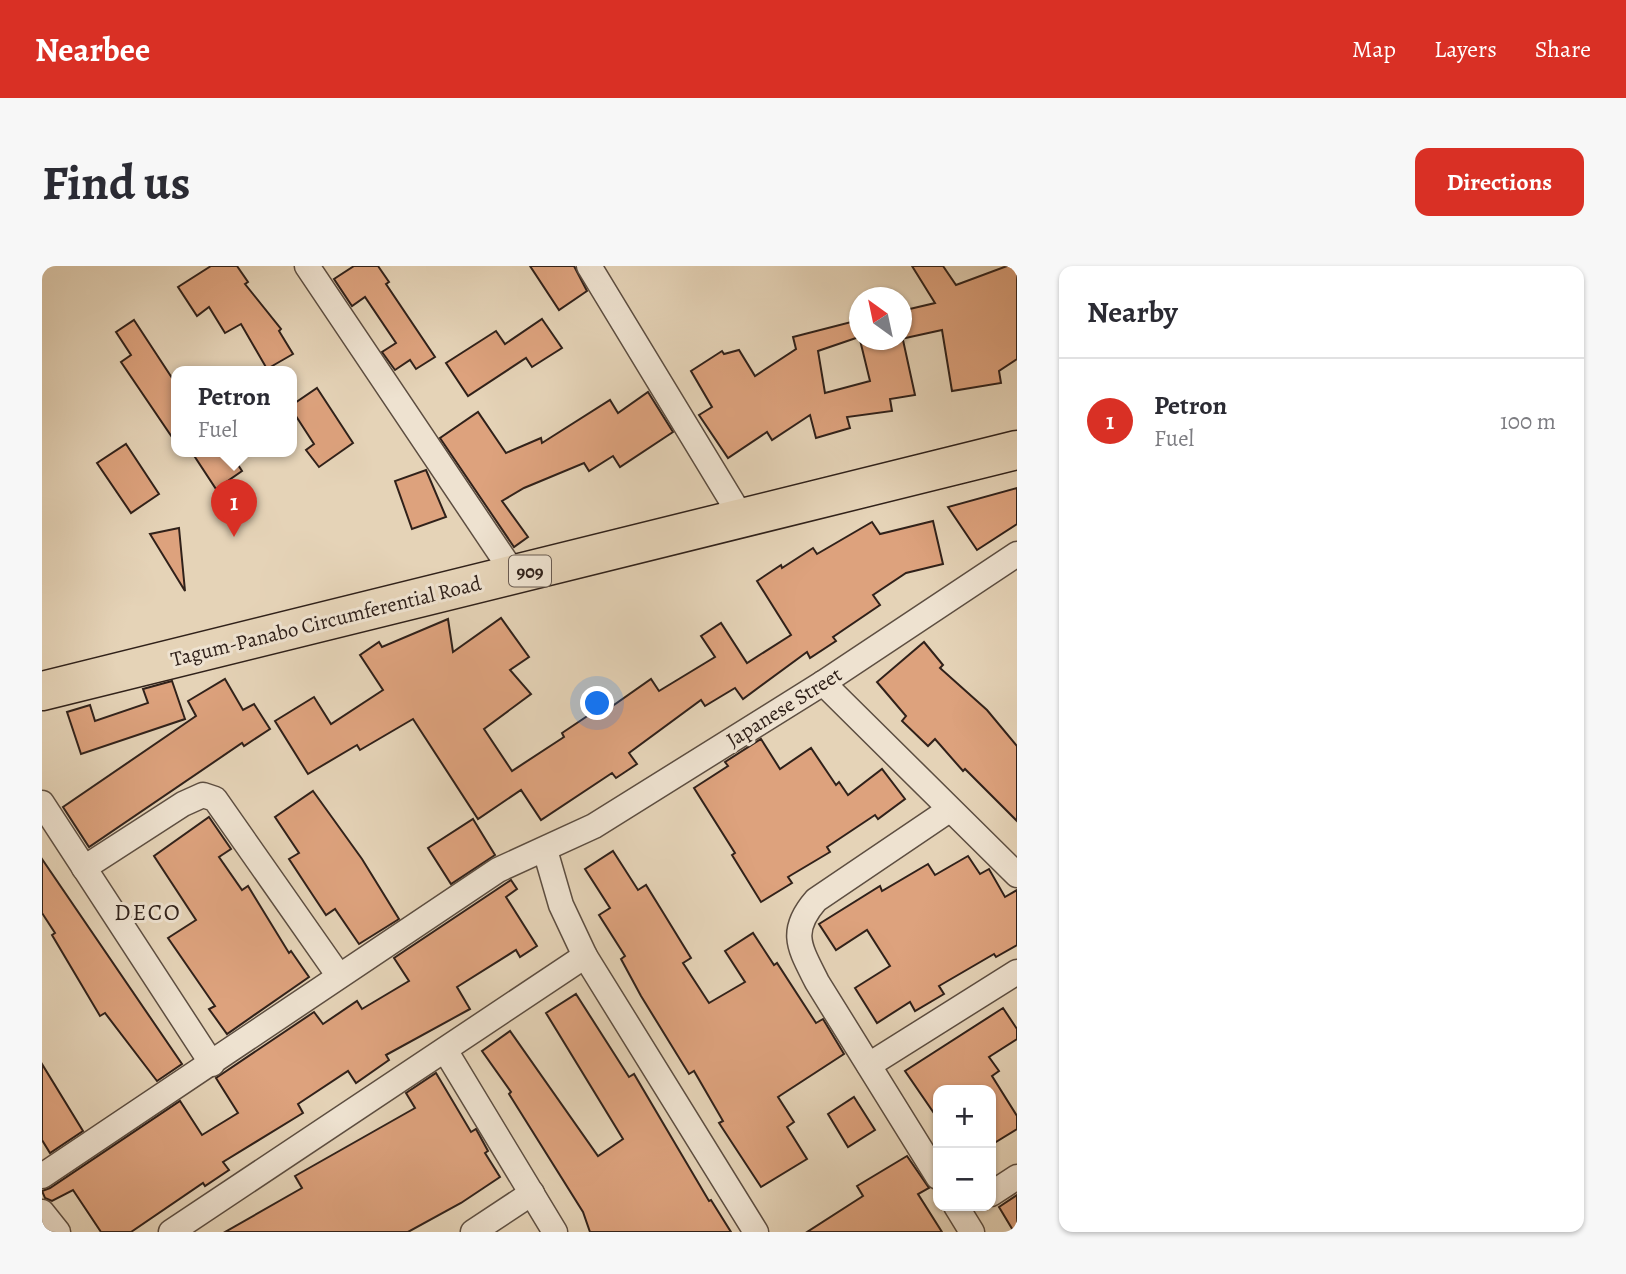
<!DOCTYPE html>
<meta charset="utf-8">
<style>
:root{--surface:#fff;--page:#f7f7f7;--text:#2b2b33;--muted:#7c7c81;--line:#e1e1e2;--accent:#d93025}
body{margin:0;font-family:Alegreya,serif;background:var(--page);color:var(--text)}
.controls{position:absolute;right:21px;bottom:21px;display:grid;overflow:hidden;border-radius:14px;box-shadow:0 2px 5px #0004}
.controls button{width:63px;height:63px;display:grid;place-items:center;padding:0;border:0;border-bottom:2px solid var(--line);background:var(--surface);color:var(--text);font:35px sans-serif}
.compass{position:absolute;left:807px;top:21px;width:63px;height:63px;border-radius:50%;background:var(--surface);box-shadow:0 2px 5px #0004;rotate:327deg}
.you{position:absolute;left:556px;top:438px;width:24px;height:24px;margin:-18px;border:5px solid #fff;border-radius:50%;background:#1a73e8;box-shadow:0 0 0 10px #1a73e833}
.badge{display:grid;place-items:center;width:46px;height:46px;border-radius:50%;background:var(--accent);color:#fff;font-size:23px;font-weight:700}
.pin{position:absolute;translate:-50% -58px;filter:drop-shadow(0 2px 4px #0008)}
.pin::after{content:'';position:absolute;top:37px;width:24px;height:21px;background:inherit;clip-path:polygon(0 0,100% 0,50% 100%)}
.popup{position:absolute;left:129px;top:100px;width:126px;height:91px;box-sizing:border-box;display:grid;place-content:center;border-radius:14px;background:var(--surface);filter:drop-shadow(0 2px 5px #0005);font-size:23px;white-space:nowrap;color:var(--muted)}
.popup b{font-size:26px;color:var(--text)}
.popup::after{content:'';position:absolute;left:50%;top:100%;margin-left:-14px;border:14px solid transparent;border-top-color:var(--surface)}
.list{margin:0;padding:0;list-style:none}
h2{display:flex;justify-content:space-between;align-items:center;height:91px;margin:0;padding:0 28px;font-size:30px}
h2 small{font-size:23px;font-weight:400;color:var(--muted)}
.list li{display:grid;grid-template-columns:46px 1fr auto;gap:21px;align-items:center;box-sizing:border-box;height:126px;padding:0 28px;border-top:2px solid var(--line)}
.list b{display:block;font-size:26px;white-space:nowrap}
.list p{margin:0;font-size:23px;white-space:nowrap;color:var(--muted)}
.list em{font-size:23px;font-style:normal;color:var(--muted)}
.map{position:relative;flex:none;width:975px;height:966px;overflow:hidden;border-radius:14px}
header{display:flex;align-items:center;gap:42px;box-sizing:border-box;height:98px;padding:0 35px;background:var(--accent);color:#fff}
header strong{font-size:33px}
nav{display:flex;gap:38px;margin-inline-start:auto;font-size:24px}
.intro{display:flex;align-items:center;justify-content:space-between;box-sizing:border-box;height:168px;padding:0 42px}
h1{margin:0;font-size:49px}
.button{padding:18px 32px;border-radius:14px;background:var(--accent);color:#fff;font-size:24px;font-weight:700}
main{display:flex;gap:42px;padding:0 42px}
aside{flex:1;background:var(--surface);border-radius:14px;box-shadow:0 2px 5px #0004}
.map>svg:first-child{display:block}
</style>
<header>
<strong>Nearbee</strong>
<nav><a>Map</a><a>Layers</a><a>Share</a></nav>
</header>
<div class="intro"><h1>Find us</h1><a class="button">Directions</a></div>
<main>
<div class="map">
<svg width="975" height="966" viewBox="0 0 975 966">
<rect width="100%" height="100%" fill="#e5d3b7"/>
<filter id="stains"><feTurbulence type="fractalNoise" baseFrequency=".00286" numOctaves="4"/><feColorMatrix values="0 0 0 0 .2 0 0 0 0 .09 0 0 0 0 .02 0 0 0 .5 -.17"/></filter>
<radialGradient id="worn" r=".72"><stop offset=".6" stop-color="#630" stop-opacity="0"/><stop offset="1" stop-color="#630" stop-opacity=".3"/></radialGradient>
<g fill="#dda27d" stroke="#30211a" stroke-width="2">
<polygon points="169,0 195,0 206,16 203,18 239,63 237,65 251,88 225,103 199,58 183,67 167,41 155,50 136,21"/>
<polygon points="312,0 336,0 347,16 344,18 393,91 374,103 368,94 353,104 340,86 354,77 323,31 310,40 292,13"/>
<polygon points="488,0 532,0 545,25 517,44"/>
<polygon points="870,0 901,0 914,19 965,0 975,0 975,93 957,105 959,117 910,125 900,64 859,73 859,45 893,37"/>
<polygon points="500,53 520,82 490,101 484,92 426,130 404,97 454,65 463,78"/>
<polygon points="92,54 134,118 134,177 79,96 89,89 74,66"/>
<polygon points="817,54 817,71 776,85 783,127 828,115 818,74 861,74 873,129 848,133 850,145 805,151 808,162 774,172 768,149 730,174 725,166 686,192 657,149 670,141 649,105 680,85 682,88 697,84 713,110 754,83 751,71"/>
<polygon points="275,122 311,177 277,201 264,184 272,178 250,144 250,139"/>
<polygon points="606,126 631,166 578,201 571,190 547,205 542,197 482,222 460,235 486,271 472,281 398,172 436,146 464,187 499,172 500,177 568,134 576,147"/>
<polygon points="84,178 117,228 89,247 55,197"/>
<polygon points="149,185 187,185 200,205 174,223"/>
<polygon points="384,204 404,251 370,263 353,215"/>
<polygon points="975,222 975,258 935,284 906,241"/>
<polygon points="891,255 901,298 864,307 831,329 838,339 791,371 794,375 768,392 765,386 701,433 693,422 663,440 659,434 587,487 595,498 574,512 570,507 499,554 479,524 436,553 371,453 318,484 315,479 266,508 233,455 272,431 289,458 341,424 318,389 337,376 340,381 406,353 411,386 459,352 487,391 468,404 489,428 442,463 470,505 522,471 520,467 556,443 559,448 609,413 617,425 673,391 659,370 679,357 705,397 749,369 715,315 739,299 740,302 771,282 775,288 830,256 838,268"/>
<polygon points="137,262 143,325 108,268"/>
<polygon points="882,376 901,399 898,402 945,444 975,480 975,555 923,503 921,505 893,473 886,480 860,455 864,450 835,416"/>
<polygon points="183,413 201,444 212,438 228,463 202,480 200,477 47,581 21,541 154,450 146,435"/>
<polygon points="130,415 143,453 39,488 25,446 48,439 53,455 106,437 101,423"/>
<polygon points="719,473 738,503 769,482 794,519 797,516 806,529 840,503 863,533 836,553 833,549 785,581 788,586 746,611 750,617 719,636 690,589 693,587 652,522 686,500 683,496"/>
<polygon points="271,525 320,593 357,653 317,678 293,643 284,649 270,628 247,593 257,587 233,551"/>
<polygon points="167,551 189,583 177,591 200,624 206,620 247,687 249,685 267,711 185,768 167,743 173,740 126,672 154,654 112,590"/>
<polygon points="431,553 453,589 409,618 386,582"/>
<polygon points="571,585 596,624 604,619 622,648 649,692 641,697 667,737 703,716 683,685 711,667 732,699 735,697 774,757 781,753 802,788 736,831 752,856 745,861 765,893 719,921 677,857 681,855 652,805 647,808 599,730 579,693 583,690 557,649 568,642 543,603"/>
<polygon points="926,590 938,608 947,603 963,631 975,624 975,679 954,691 952,688 897,720 902,728 873,745 868,736 835,757 813,722 848,700 825,664 794,684 777,658 838,620 840,625 886,598 893,609"/>
<polygon points="0,593 140,798 115,815 63,747 58,750 10,669 13,667 0,647"/>
<polygon points="469,614 475,623 464,631 495,680 478,691 474,684 415,721 428,743 344,789 347,794 314,817 306,805 256,838 261,847 181,896 187,904 163,920 161,917 89,966 59,966 31,924 10,935 3,932 0,925 8,922 138,835 160,869 196,847 174,812 272,746 281,758 315,735 320,743 367,715 352,692"/>
<polygon points="534,728 587,811 592,808 667,935 669,934 689,966 548,966 541,946 467,828 469,826 440,785 468,765 556,890 581,873 504,747"/>
<polygon points="961,742 975,763 975,773 947,791 957,805 950,810 975,850 975,863 949,879 949,824 896,824 896,853 863,805"/>
<polygon points="0,798 41,865 8,887 0,874"/>
<polygon points="394,807 429,866 434,863 446,885 443,887 458,911 419,937 366,966 183,966 260,922 253,910 373,842 364,827"/>
<polygon points="812,831 833,864 806,881 786,848"/>
<polygon points="865,890 887,922 876,928 900,966 765,966 821,930 815,920"/>
<polygon points="975,929 975,966 972,966 957,941"/>
</g>
<g fill="none" stroke-linecap="round" stroke-linejoin="round">
<defs>
<g id="minor">
<polyline points="265,0 472,308"/>
<polyline points="547,0 700,252"/>
<polyline points="781,417 975,609"/>
<polyline points="0,537 170,798"/>
<polyline points="503,584 519,639 543,690 714,966"/>
<polyline points="42,602 141,538 161,529 173,533 297,710"/>
<polyline points="403,784 513,966"/>
<polyline points="827,799 975,706"/>
<polyline points="0,910 456,604 552,560 781,417 975,288"/>
<path d="M896,911L775,716C758,682 746,666 774,634L907,544"/>
<polyline points="949,928 975,911"/>
<polyline points="914,940 930,966"/>
<polyline points="0,946 16,966"/>
<polyline points="129,966 543,690"/>
<polyline points="431,966 490,927"/>
</g>
<polyline id="primary" points="0,425 975,184"/>
</defs>
<use href="#minor" stroke="#5d4e41" stroke-width="27"/>
<use href="#primary" stroke="#30211a" stroke-width="41"/>
<use href="#minor" stroke="#eee2d0" stroke-width="24"/>
<use href="#primary" stroke="#e5d3b7" stroke-width="38"/>
</g>
<g text-anchor="middle" stroke-width="6" stroke-linejoin="round" paint-order="stroke">
<rect fill="#eee2d0" stroke="#695b51" stroke-width="2" x="467" y="289.5" width="42" height="31" rx="5"/>
<g font-size="19" font-weight="bold" fill="#30211a">
<text x="488" y="312">909</text>
</g>
<g font-size="21" fill="#30211a" stroke="#eee2d0">
<text transform="translate(284 355) rotate(-14)" y="7">Tagum-Panabo Circumferential Road</text>
<text transform="translate(742 441) rotate(-32)" y="7">Japanese Street</text>
</g>
<g font-size="23" letter-spacing="2" fill="#30211a" stroke="#eee2d0">
<text x="106" y="654">DECO</text>
</g>
</g>
<rect width="100%" height="100%" filter="url(#stains)"/>
<rect width="100%" height="100%" fill="url(#worn)"/>
</svg>
<div class="controls">
<button>+</button>
<button>−</button>
</div>
<svg class="compass" viewBox="-18 -18 36 36"><path d="M0-13l5 13h-10z" fill="#e53935"/><path d="M0 13l5-13h-10z" fill="#7c7c81"/></svg>
<div class="you"></div>
<div class="pin badge" style="left:192px;top:271px">1</div>
<div class="popup"><b>Petron</b>Fuel</div>
</div>
<aside>
<h2>Nearby<small></small></h2>
<ul class="list">
<li><span class="badge">1</span><div><b>Petron</b><p>Fuel</p></div><em>100 m</em></li>
</ul>
</aside>
</main>
